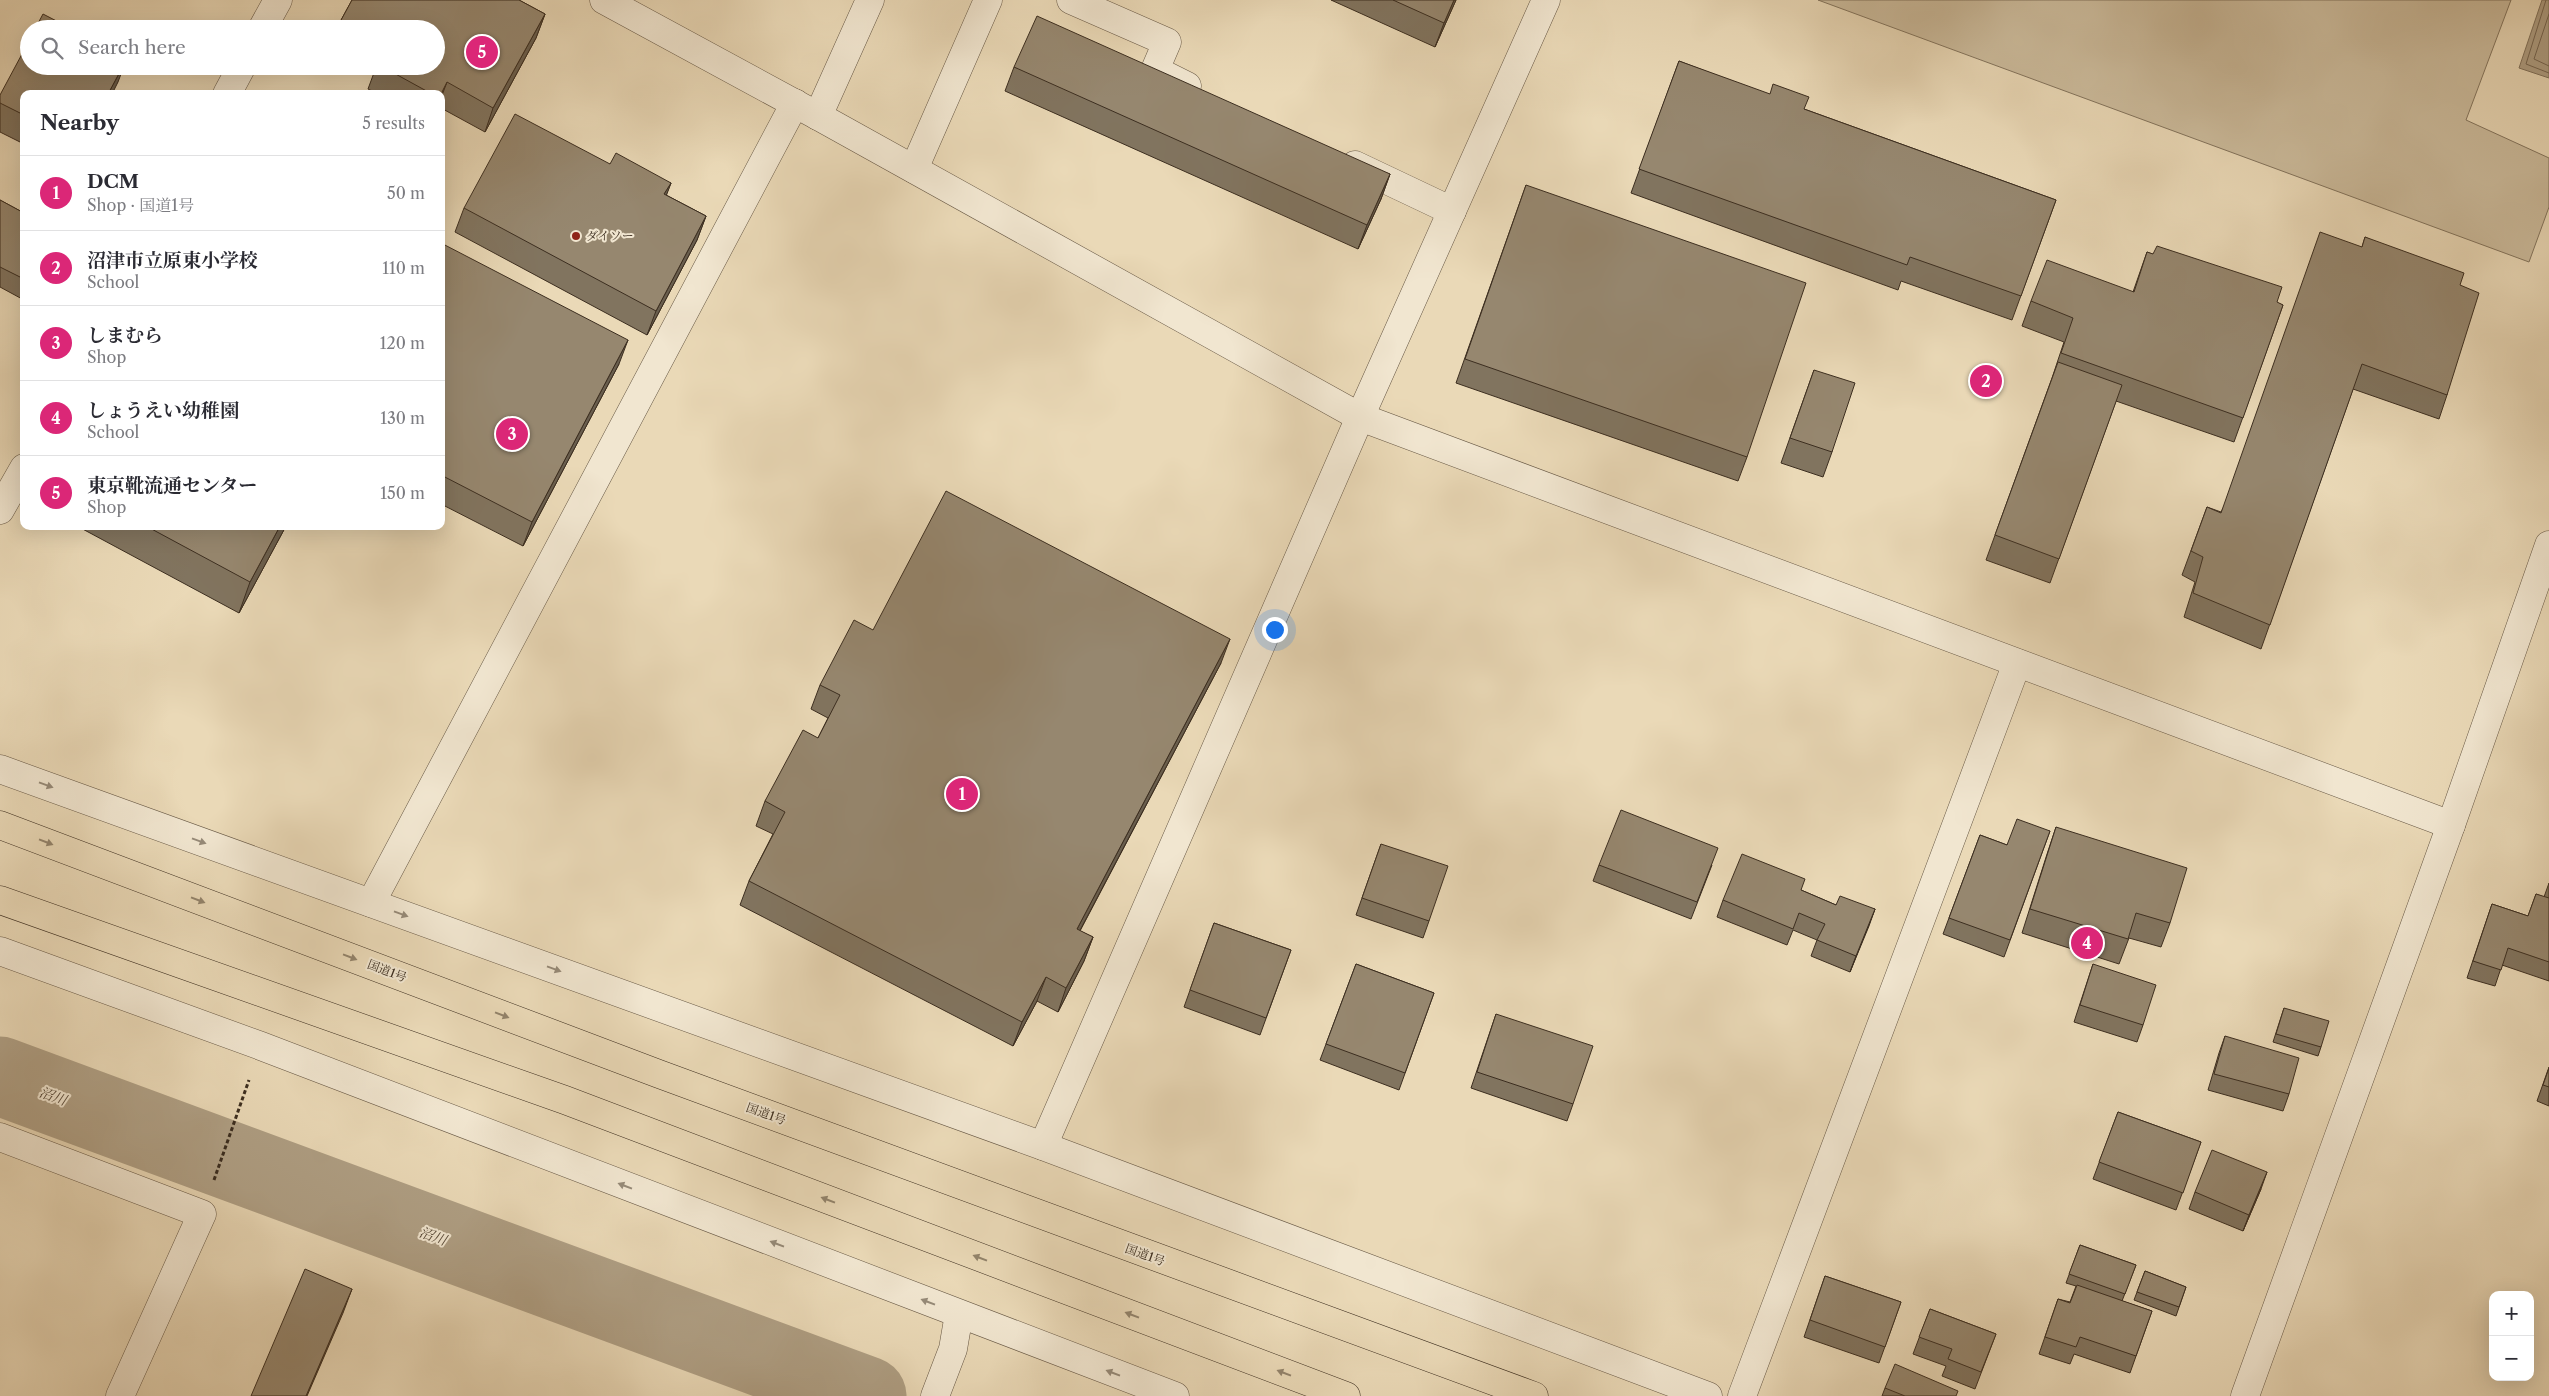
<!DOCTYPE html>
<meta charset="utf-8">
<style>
:root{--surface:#fff;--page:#f7f7f7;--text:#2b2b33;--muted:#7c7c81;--line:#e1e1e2;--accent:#db2777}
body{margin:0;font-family:"Libre Caslon Text","Noto Serif JP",serif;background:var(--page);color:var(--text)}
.controls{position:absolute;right:15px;bottom:15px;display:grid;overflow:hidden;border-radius:10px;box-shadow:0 5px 20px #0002}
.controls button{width:45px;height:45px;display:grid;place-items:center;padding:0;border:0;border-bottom:1px solid var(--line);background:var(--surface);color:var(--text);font:25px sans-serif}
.you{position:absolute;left:1274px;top:629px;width:18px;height:18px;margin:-12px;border:4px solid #fff;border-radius:50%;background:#1a73e8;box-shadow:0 0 0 8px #1a73e833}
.badge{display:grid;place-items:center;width:32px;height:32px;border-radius:50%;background:var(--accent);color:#fff;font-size:16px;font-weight:700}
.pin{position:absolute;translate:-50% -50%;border:2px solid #fff;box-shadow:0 1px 5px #0006}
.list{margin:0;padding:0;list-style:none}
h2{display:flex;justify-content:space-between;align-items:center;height:65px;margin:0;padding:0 20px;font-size:21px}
h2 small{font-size:16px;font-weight:400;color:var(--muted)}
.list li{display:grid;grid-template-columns:32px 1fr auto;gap:15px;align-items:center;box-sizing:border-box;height:75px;padding:0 20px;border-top:1px solid var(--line)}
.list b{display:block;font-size:19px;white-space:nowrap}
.list p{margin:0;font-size:16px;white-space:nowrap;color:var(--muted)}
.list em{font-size:16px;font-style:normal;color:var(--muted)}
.icon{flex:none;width:28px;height:28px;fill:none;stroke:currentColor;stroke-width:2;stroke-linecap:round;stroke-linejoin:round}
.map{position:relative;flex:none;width:2549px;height:1396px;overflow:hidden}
.search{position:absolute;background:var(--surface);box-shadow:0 5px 20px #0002;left:20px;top:20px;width:425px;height:55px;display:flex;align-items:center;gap:12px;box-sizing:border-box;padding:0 18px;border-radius:28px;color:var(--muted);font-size:19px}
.panel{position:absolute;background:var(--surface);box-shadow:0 5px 20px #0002;left:20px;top:90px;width:425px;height:440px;border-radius:10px}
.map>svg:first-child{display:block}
</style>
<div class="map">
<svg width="2549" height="1396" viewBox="0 0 2549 1396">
<rect width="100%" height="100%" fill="#ead9b7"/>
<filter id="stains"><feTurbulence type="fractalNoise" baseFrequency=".004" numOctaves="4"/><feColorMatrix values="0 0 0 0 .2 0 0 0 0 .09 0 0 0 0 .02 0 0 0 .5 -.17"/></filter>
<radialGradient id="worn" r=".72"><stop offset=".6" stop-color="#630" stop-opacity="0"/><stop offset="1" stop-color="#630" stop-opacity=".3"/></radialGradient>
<polygon fill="#ccbc9d" stroke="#84755e" points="1818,0 2511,0 2466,120 2549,158 2549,207 2529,262"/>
<polygon fill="#af9f84" stroke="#81725c" points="2542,0 2549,0 2549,78 2519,68"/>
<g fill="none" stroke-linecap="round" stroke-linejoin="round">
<g stroke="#766652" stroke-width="1">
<polyline points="2546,0 2526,64 2549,73"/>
<polyline points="2549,14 2534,59 2549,66"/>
</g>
<polyline stroke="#af9f84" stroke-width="79" points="0,1076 867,1396"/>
<defs>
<g id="minor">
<polyline points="604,0 818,116 1360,417 2451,825"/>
<polyline points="1071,0 1167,42 1155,70 1187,86"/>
<polyline points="262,29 278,0"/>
<polyline points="227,94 242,66"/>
<polyline points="818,116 870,0"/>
<polyline points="1355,165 1452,211"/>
<polyline points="914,169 988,0"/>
<polyline points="0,510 24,468"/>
<polyline points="0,769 1043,1146 1708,1396"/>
<polyline points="371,903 795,103"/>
<polyline points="0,951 261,1046 1175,1396"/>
<polyline points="0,1137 202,1214 120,1396"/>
<polyline points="1043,1146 1360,417 1546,0"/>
<polyline points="935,1396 953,1349 959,1314"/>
<polyline points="1742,1396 2017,663"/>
<polyline points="2245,1396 2451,825 2549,545"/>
</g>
<g id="highway">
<polyline points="0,825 659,1074 1534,1396"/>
<polyline points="0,900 565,1100 1346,1396"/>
</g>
</defs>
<use href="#minor" stroke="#685946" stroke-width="29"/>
<use href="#highway" stroke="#3c2e20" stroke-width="29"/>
<polyline stroke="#3c2e20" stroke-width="3" stroke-dasharray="4 2.5" stroke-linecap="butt" points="214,1180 249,1080"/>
<use href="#minor" stroke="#f1e6d0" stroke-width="28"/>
<use href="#highway" stroke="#ead9b7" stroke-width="28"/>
</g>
<g fill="#81745f" stroke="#3c2e20">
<polygon points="352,0 519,0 545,14 536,38 485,132 441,108 441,94 378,94 368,89 375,70 368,66 436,66 436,29 338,29 340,22"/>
<polygon points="1331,0 1456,0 1435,47"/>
<polygon points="1679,61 1804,109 2056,200 2012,320 1901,281 1898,290 1631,193"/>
<polygon points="1014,67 1390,174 1381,199 1358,249 1005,91"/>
<polygon points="118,82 24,94 24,144 0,132 0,95"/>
<polygon points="610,164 671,183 666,195 706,216 697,240 647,335 455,232 464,208"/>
<polygon points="1526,185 1747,457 1738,481 1456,383"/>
<polygon points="0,200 24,213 24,300 0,287"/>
<polygon points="2365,237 2460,285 2447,395 2439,419 2353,389 2261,649 2184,617 2195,582 2182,575 2207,507 2221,512 2362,247"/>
<polygon points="441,243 619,364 523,546 441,504"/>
<polygon points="2147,252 2283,305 2234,442 2116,401 2050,583 1986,560 2052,378 2064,342 2022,326 2031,301 2133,292"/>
<polygon points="1814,370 1832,452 1823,477 1781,463"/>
<polygon points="77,526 286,526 239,613"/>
<polygon points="873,630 1221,663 1080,931 1093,937 1084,961 1058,1012 1037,1001 1013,1046 740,905 749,881 773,834 756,826 765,801 818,738 828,718 811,709 820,685"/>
<polygon points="2056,827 2170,923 2161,947 2129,938 2119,964 2022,933 2048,851"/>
<polygon points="2050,831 2004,957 1943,934 1980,835 2007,845"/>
<polygon points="1381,844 1429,921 1423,938 1356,915"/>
<polygon points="1599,865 1712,865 1691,919 1593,881"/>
<polygon points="2549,883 2549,981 2502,965 2495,986 2467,978 2492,904 2528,916 2536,894 2544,897"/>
<polygon points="1801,890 1836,905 1875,909 1850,972 1811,956 1817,940 1793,930 1787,945 1717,917 1723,900"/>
<polygon points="1214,923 1291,950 1260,1035 1184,1007"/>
<polygon points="1356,964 1434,993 1399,1090 1320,1060"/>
<polygon points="2093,964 2143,1025 2137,1042 2074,1022"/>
<polygon points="2284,1008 2321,1047 2318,1056 2273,1042"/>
<polygon points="1496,1014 1573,1104 1567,1121 1471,1088"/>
<polygon points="2225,1036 2289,1094 2283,1111 2208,1090 2219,1053"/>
<polygon points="2549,1067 2549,1106 2537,1101"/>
<polygon points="2118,1112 2201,1142 2176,1210 2093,1179"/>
<polygon points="2261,1189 2243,1231 2189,1209 2195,1192"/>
<polygon points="2080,1245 2136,1265 2122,1301 2152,1311 2130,1373 2074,1354 2070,1364 2039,1354 2058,1299 2070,1302 2076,1286 2066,1283"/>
<polygon points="2145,1271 2186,1287 2176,1316 2134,1300"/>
<polygon points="1825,1276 1901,1302 1879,1363 1804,1337"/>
<polygon points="1930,1309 1996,1334 1975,1389 1942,1376 1946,1366 1913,1354"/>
<polygon points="1885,1388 1956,1396 1882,1396"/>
</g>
<g fill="#695e4e" stroke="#3c2e20">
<polygon points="1454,0 1456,0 1435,47 1444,23"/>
<polygon points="545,14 536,38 485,132 493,108"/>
<polygon points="123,66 124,66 118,82 112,94 108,94"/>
<polygon points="447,82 441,98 441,94"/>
<polygon points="1390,174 1381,199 1358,249 1367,225"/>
<polygon points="671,183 662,207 664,194"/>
<polygon points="706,216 697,240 647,335 656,311"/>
<polygon points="628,340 619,364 523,546 532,522"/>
<polygon points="280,526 286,526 239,613 250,582"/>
<polygon points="1230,639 1221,663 1068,953 1077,929"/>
<polygon points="1875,909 1869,926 1850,972 1856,956"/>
<polygon points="1093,937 1084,961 1058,1012 1066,988"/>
<polygon points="1046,977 1037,1001 1013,1046 1022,1022"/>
<polygon points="2267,1172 2261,1189 2243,1231 2249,1215"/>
<polygon points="352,1289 343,1313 307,1396 306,1396"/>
</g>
<g fill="#96876f" stroke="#3c2e20">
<polygon points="352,0 519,0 545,14 493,108 447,82 441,94 432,94 381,66 436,66 436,29 353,29 340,22"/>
<polygon points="1393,0 1454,0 1444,23"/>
<polygon points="43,14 72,29 35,29"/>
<polygon points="1037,16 1390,174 1367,225 1014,67"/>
<polygon points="29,41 29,66 123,66 108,94 24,94 24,115 0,103 0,95"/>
<polygon points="1679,61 1770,94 1773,84 1809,97 1804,109 2056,200 2021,296 1910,257 1907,265 1639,169"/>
<polygon points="515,114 610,164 616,153 671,183 664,194 706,216 656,311 464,208"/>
<polygon points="1526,185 1806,283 1747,457 1465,359"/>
<polygon points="0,200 24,213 24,279 0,267"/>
<polygon points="2320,232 2362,247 2365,237 2464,273 2460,285 2479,293 2447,395 2362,364 2270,625 2193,593 2203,557 2191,551 2207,507 2221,513"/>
<polygon points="441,243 628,340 532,522 441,475"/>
<polygon points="2157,246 2282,287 2277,302 2283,305 2243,418 2061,353 2073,318 2031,301 2047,260 2134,292 2147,252 2153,254"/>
<polygon points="2058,362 2122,385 2059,559 1995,535"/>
<polygon points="1814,370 1855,383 1832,452 1790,438"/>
<polygon points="946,491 1230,639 1077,929 1093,937 1066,988 1046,977 1022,1022 749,881 785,812 765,801 803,730 818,738 840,695 820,685 854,620 873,630"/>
<polygon points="146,526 280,526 250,582"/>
<polygon points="1621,810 1718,848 1697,902 1599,865"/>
<polygon points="2017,819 2050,831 2010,940 1949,918 1980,835 2007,845"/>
<polygon points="2056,827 2187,868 2170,923 2136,913 2128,939 2030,909"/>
<polygon points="1381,844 1448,866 1429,921 1362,898"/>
<polygon points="1742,854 1805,879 1801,890 1836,905 1840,896 1875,909 1856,956 1817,940 1825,924 1799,913 1793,929 1723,900"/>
<polygon points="2536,894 2549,898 2549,962 2508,948 2501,970 2473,961 2492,904 2528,916"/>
<polygon points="1214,923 1291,950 1266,1018 1190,990"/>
<polygon points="1356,964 1434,993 1405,1073 1326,1044"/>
<polygon points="2093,964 2156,985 2143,1025 2080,1005"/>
<polygon points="2284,1008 2329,1021 2321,1047 2276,1034"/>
<polygon points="1496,1014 1593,1046 1573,1104 1477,1072"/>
<polygon points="2225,1036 2299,1058 2289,1094 2214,1074"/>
<polygon points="2549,1068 2549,1087 2543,1085"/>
<polygon points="2118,1112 2201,1142 2183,1193 2099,1162"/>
<polygon points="2212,1150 2267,1172 2249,1215 2195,1192"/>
<polygon points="2080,1245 2136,1265 2125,1294 2069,1274"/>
<polygon points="305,1269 352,1289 306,1396 251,1396"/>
<polygon points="2145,1271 2186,1287 2179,1307 2137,1292"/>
<polygon points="1825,1276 1901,1302 1885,1347 1810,1320"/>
<polygon points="2077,1285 2152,1311 2136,1356 2080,1337 2076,1347 2045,1337 2058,1299 2070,1303"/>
<polygon points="1930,1309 1996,1334 1981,1372 1948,1359 1952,1349 1919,1337"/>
<polygon points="1895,1364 1958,1391 1956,1396 1905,1396 1885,1388"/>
</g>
<defs><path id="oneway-solid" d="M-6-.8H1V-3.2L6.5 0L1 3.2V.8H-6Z" transform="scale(1.25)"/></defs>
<g fill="#968a78">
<use href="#oneway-solid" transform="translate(46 785) rotate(20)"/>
<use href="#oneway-solid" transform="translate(199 841) rotate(20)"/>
<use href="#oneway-solid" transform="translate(401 914) rotate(20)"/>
<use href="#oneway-solid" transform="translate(554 969) rotate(20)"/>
<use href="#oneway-solid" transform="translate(625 1186) rotate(-159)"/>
<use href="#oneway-solid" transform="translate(777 1244) rotate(-159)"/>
<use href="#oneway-solid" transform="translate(928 1302) rotate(-159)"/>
<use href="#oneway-solid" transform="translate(1113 1373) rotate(-159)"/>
</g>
<g fill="#93846c">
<use href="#oneway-solid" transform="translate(46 842) rotate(21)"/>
<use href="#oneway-solid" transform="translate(198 900) rotate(21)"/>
<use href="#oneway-solid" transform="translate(350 957) rotate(21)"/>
<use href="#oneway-solid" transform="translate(502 1015) rotate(21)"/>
<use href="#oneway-solid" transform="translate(828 1200) rotate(-159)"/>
<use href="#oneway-solid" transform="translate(980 1258) rotate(-159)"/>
<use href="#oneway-solid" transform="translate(1132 1315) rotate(-159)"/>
<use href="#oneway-solid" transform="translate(1284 1373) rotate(-159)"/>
</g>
<circle fill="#8f2418" stroke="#f1e6d0" stroke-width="2" cx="576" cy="236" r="5"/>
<g text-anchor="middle" stroke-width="4" stroke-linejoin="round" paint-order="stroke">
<g font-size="12" fill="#3c2e20" stroke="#f1e6d0" text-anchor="start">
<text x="586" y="240">ダイソー</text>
</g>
<g font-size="12" fill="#3c2e20" stroke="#f1e6d0">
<text transform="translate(387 971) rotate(21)" y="4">国道1号</text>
<text transform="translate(766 1114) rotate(20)" y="4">国道1号</text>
<text transform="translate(1145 1255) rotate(20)" y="4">国道1号</text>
</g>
<g font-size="14" font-style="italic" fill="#594a39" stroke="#f1e6d0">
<text transform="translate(53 1096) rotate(20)" y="5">沼川</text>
<text transform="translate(433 1236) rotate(20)" y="5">沼川</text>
</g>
</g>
<rect width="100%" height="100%" filter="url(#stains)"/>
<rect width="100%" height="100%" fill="url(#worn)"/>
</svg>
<div class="controls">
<button>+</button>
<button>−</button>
</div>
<div class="you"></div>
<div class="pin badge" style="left:962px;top:794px">1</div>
<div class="pin badge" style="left:1986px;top:381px">2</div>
<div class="pin badge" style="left:512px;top:434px">3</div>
<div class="pin badge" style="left:2087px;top:943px">4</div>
<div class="pin badge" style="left:482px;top:52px">5</div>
<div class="search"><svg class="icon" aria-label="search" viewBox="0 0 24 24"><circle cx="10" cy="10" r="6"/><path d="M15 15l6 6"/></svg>Search here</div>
<section class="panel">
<h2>Nearby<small>5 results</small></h2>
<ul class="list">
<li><span class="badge">1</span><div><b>DCM</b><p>Shop · 国道1号</p></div><em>50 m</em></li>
<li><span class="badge">2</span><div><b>沼津市立原東小学校</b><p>School</p></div><em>110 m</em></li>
<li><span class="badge">3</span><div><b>しまむら</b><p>Shop</p></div><em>120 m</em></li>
<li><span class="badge">4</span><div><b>しょうえい幼稚園</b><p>School</p></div><em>130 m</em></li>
<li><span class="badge">5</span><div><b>東京靴流通センター</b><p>Shop</p></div><em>150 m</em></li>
</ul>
</section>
</div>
